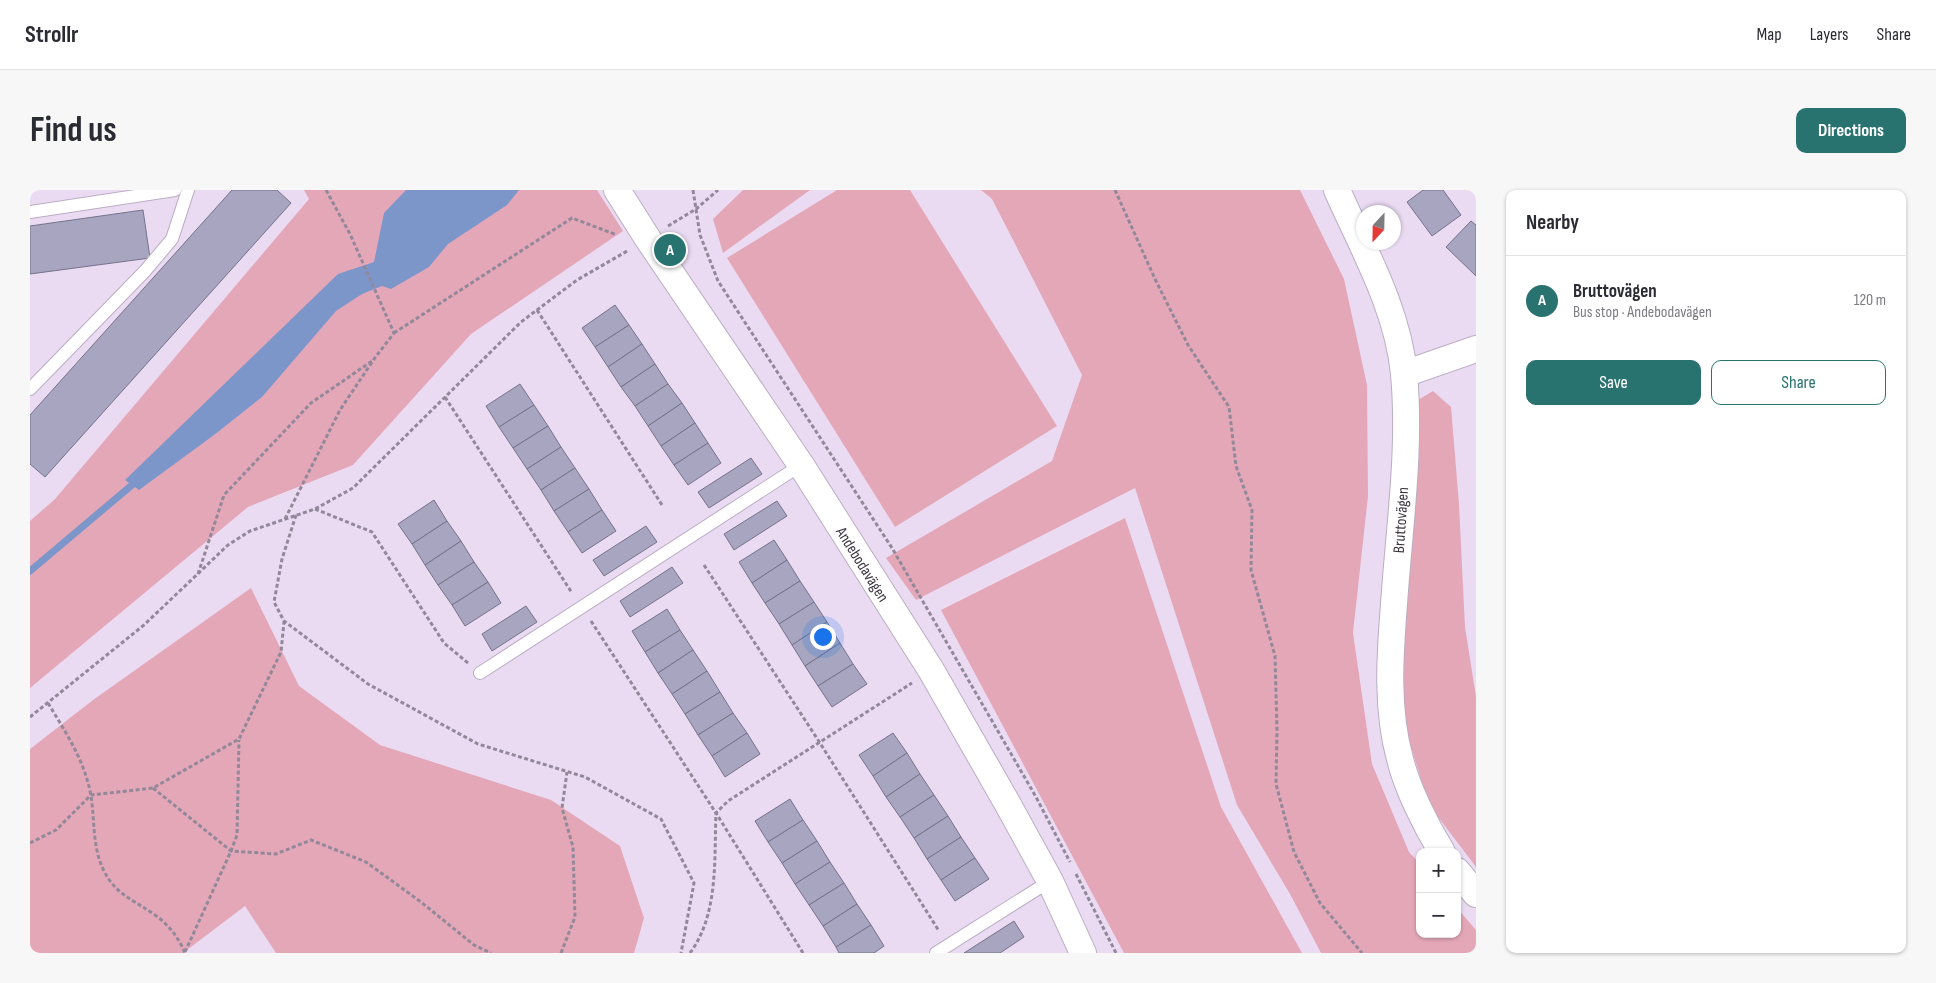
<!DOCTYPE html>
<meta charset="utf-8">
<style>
:root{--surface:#fff;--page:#f7f7f7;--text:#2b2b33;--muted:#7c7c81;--line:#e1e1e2;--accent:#28726f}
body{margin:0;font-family:"Sofia Sans Condensed",sans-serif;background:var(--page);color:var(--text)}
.controls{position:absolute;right:15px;bottom:15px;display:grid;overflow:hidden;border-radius:10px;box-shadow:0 1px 4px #0004}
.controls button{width:45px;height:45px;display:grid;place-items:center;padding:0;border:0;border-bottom:1px solid var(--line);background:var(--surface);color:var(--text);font:25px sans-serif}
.compass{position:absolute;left:1326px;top:15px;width:45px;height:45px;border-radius:50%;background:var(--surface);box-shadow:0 1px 4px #0004;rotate:202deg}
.you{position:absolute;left:792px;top:446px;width:18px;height:18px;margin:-12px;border:4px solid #fff;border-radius:50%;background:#1a73e8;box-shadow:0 0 0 8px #1a73e833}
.badge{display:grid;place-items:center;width:32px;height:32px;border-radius:50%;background:var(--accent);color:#fff;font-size:16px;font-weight:700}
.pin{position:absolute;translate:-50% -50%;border:2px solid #fff;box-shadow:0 1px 5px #0006}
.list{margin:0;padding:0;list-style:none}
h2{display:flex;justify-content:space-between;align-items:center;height:65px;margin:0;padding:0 20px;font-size:21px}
h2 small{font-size:16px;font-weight:400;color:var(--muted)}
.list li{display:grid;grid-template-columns:32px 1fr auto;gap:15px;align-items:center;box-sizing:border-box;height:90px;padding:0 20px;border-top:1px solid var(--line)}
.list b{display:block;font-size:19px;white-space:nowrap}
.list p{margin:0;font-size:16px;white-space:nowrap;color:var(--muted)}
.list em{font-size:16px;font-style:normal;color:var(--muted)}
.actions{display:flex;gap:10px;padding:15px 20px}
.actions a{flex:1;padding:11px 0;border:1px solid var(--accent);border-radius:10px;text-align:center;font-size:18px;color:var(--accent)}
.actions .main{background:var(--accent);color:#fff}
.map{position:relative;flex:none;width:1446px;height:763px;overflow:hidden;border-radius:10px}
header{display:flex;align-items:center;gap:30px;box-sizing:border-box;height:70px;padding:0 25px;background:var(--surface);border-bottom:1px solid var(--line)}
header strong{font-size:24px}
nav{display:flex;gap:28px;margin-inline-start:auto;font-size:18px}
.intro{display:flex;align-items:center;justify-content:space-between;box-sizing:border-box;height:120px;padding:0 30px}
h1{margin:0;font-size:35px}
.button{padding:12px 22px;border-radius:10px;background:var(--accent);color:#fff;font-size:18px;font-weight:700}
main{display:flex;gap:30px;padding:0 30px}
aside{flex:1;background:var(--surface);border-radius:10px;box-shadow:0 1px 4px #0004}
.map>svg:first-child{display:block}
</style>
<header>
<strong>Strollr</strong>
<nav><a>Map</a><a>Layers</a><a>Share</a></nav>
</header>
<div class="intro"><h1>Find us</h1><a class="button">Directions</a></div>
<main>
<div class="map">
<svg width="1446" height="763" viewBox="0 0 1446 763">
<rect width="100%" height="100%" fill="#eadbf3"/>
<g fill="#e4a7b8">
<polygon points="274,0 567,0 593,41 441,144 323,275 218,317 0,498 0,331 25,309 279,9"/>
<polygon points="713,0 780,0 693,63 683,29"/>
<polygon points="807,0 880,0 1027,236 865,337 697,68"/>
<polygon points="951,0 1270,0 1314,89 1337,195 1338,306 1323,443 1342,574 1379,662 1390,674 1390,744 1427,744 1427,718 1446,740 1446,763 1291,763 1260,704 1207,615 1105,298 886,410 856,368 1022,271 1052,185 962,9"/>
<polygon points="1403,201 1421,217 1429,314 1435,437 1446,507 1446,677 1399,615 1369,518 1383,213"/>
<polygon points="1095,328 1191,617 1272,763 1094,763 911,420"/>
<polygon points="221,398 269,496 350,555 521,610 590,656 614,728 604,763 246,763 215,716 153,763 0,763 0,559 63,510"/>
</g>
<polygon fill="#7c96ca" points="376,0 489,0 477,15 418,54 399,77 361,99 352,96 332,104 306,121 232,207 184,245 109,300 95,290 308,84 344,72 354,23"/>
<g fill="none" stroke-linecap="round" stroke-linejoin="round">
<polyline stroke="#7c96ca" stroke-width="7" points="0,381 102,295"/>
</g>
<g fill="#a7a5bf" stroke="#75738b">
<polygon points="202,0 247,0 261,13 15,287 0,274 0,225"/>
<polygon points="1393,0 1413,0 1431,25 1402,46 1377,12"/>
<polygon points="113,20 120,68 0,84 0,36"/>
<polygon points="1441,31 1446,35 1446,86 1416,57"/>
<polygon points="585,115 599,135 565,157 552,138"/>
<polygon points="599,135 612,154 578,177 565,157"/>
<polygon points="612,154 625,174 591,197 578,177"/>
<polygon points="625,174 638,194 605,216 591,197"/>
<polygon points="490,194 504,215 469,237 456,216"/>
<polygon points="638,194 652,213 618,236 605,216"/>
<polygon points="652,213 665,233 631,256 618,236"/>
<polygon points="504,215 518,236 483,258 469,237"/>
<polygon points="665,233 678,253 644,275 631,256"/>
<polygon points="518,236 531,257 497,279 483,258"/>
<polygon points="678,253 691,273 658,295 644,275"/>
<polygon points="531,257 545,278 511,300 497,279"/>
<polygon points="721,268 732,284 679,318 668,302"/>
<polygon points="545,278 559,299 524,321 511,300"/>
<polygon points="559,299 572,320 538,342 524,321"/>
<polygon points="404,310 417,331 382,354 368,334"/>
<polygon points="747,311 757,326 704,360 694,344"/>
<polygon points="572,320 586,341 552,363 538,342"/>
<polygon points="417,331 431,351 395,375 382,354"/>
<polygon points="616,336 627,352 574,386 563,370"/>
<polygon points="744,350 757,370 722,393 709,372"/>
<polygon points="431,351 444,372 408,395 395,375"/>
<polygon points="757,370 770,391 735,413 722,393"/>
<polygon points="444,372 458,392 422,415 408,395"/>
<polygon points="642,377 653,393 600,427 590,411"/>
<polygon points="770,391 784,412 749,434 735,413"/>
<polygon points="458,392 471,413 435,436 422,415"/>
<polygon points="784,412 797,432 762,455 749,434"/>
<polygon points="496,416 507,432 462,461 452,444"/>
<polygon points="637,419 650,440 615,462 602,441"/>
<polygon points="797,432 810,453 775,476 762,455"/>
<polygon points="650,440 663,460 628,483 615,462"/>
<polygon points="810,453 823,474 788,496 775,476"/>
<polygon points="663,460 677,481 642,504 628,483"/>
<polygon points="823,474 837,494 802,517 788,496"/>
<polygon points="677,481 690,502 655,524 642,504"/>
<polygon points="690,502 703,523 668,545 655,524"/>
<polygon points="703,523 717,543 682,566 668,545"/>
<polygon points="717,543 730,564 695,587 682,566"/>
<polygon points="863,543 877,563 843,586 829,565"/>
<polygon points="877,563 890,584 856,607 843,586"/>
<polygon points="890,584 904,605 870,627 856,607"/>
<polygon points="904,605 918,626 884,648 870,627"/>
<polygon points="760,609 773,630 738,652 725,631"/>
<polygon points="918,626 931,647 897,669 884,648"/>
<polygon points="773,630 787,651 752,673 738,652"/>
<polygon points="931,647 945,668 911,690 897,669"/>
<polygon points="787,651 800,672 765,694 752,673"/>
<polygon points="945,668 959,689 925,711 911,690"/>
<polygon points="800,672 814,693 779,715 765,694"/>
<polygon points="814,693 827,714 793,736 779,715"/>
<polygon points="827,714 841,735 806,757 793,736"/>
<polygon points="984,731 994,747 970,763 934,763"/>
<polygon points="841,735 854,756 844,763 809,763 806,757"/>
</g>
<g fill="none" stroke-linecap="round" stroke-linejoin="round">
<defs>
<g id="lane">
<polyline points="0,22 145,0"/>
<polyline points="0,199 115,81 142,49 158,0"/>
<polyline points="450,483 771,275"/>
<polyline points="906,763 1020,691"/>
</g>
<g id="street">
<polyline points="587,0 618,49 771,275 901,480 976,611 1020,691 1053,763"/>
<path d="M1307,0C1333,59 1368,119 1374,184C1381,260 1369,339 1364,414C1360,465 1356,519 1370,569C1377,598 1396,636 1412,662"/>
<polyline points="1374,184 1446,159"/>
<polyline points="1427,681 1446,704"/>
</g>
</defs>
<use href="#lane" stroke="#bbadc4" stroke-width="14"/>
<use href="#street" stroke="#bbadc4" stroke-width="28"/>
<g stroke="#928899" stroke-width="3" stroke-dasharray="4 2.5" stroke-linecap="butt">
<polyline points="663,0 670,45 688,91 862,358 1006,607 1040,672"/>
<polyline points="1085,0 1125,89 1158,155 1199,217 1206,276 1222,320 1221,380 1245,466 1247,540 1246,594 1264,662 1290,713 1332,763"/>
<polyline points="638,36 666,19 688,0"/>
<polyline points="507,120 632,315"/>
<polyline points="364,143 542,28 587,45"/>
<polyline points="415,207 542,403"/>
<polyline points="285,319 342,342 414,453 438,473"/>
<polyline points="266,325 252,369 244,412 254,431 338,494 448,554 555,587 631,629 664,693 651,763"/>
<polyline points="255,329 310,220 344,169 364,143 320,44 296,0"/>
<polyline points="674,375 790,553 909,741"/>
<polyline points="168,384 194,305 281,213 342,171"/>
<polyline points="561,431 686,623 773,763"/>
<path d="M18,513C36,543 55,571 61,606C65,631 62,657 74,681C86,705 104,710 125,725C138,734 149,748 155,763"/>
<polyline points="0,527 114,435 198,355 220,341 285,319 323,298 491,132 547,90 599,60"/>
<polyline points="123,598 201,661 246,664 281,650 336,672 391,712 444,755 461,763"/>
<polyline points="0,653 26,640 61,605 123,598 209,549 251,462 254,432"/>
<polyline points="1046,684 1086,763"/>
<polyline points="155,762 201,661 207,645 209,550"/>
<polyline points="531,763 545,727 543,657 532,618 537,582"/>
<path d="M660,763C689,724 684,668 686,623L698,611L882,493"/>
</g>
<use href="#lane" stroke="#fff" stroke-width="12"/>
<use href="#street" stroke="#fff" stroke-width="26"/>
</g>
<g text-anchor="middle" stroke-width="4" stroke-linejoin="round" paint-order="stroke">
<g font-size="16" fill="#3c3640" stroke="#fff">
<text transform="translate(1370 330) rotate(-86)" y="6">Bruttovägen</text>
<text transform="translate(833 374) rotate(58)" y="6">Andebodavägen</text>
</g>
</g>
</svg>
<div class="controls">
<button>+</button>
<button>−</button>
</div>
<svg class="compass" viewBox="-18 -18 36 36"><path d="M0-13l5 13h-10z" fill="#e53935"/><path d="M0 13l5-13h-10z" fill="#7c7c81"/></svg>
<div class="you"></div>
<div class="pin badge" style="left:640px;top:60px">A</div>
</div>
<aside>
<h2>Nearby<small></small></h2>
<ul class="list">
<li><span class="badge">A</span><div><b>Bruttovägen</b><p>Bus stop · Andebodavägen</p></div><em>120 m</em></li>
</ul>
<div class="actions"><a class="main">Save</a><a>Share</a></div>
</aside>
</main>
